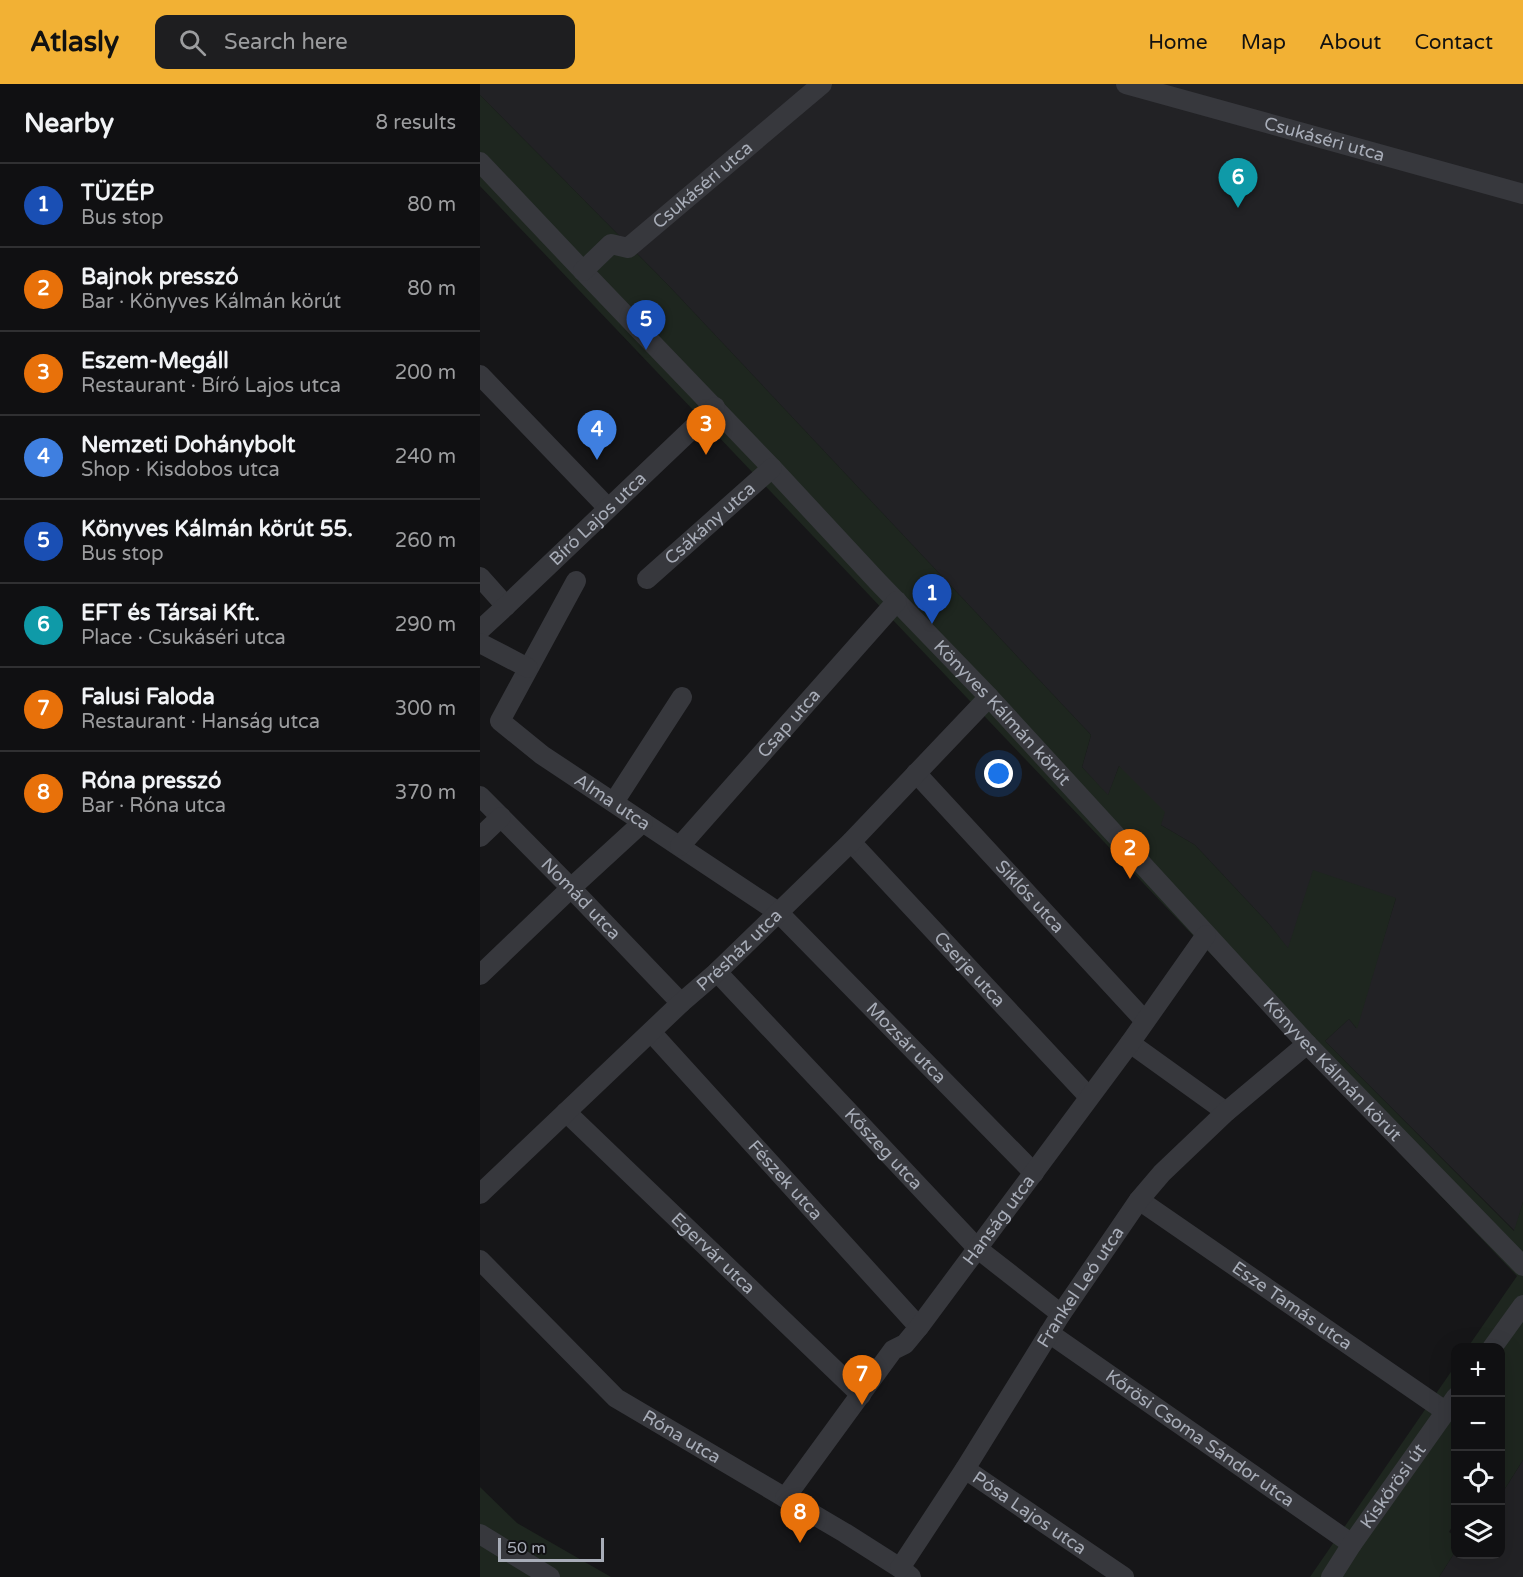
<!DOCTYPE html>
<meta charset="utf-8">
<style>
:root{--surface:#101012;--page:#1e1e20;--text:#f1f3f6;--muted:#9c9d9f;--line:#303032;--accent:#f2b134}
body{margin:0;font-family:"Varela Round",sans-serif;background:var(--page);color:var(--text)}
.controls{position:absolute;right:18px;bottom:18px;display:grid;overflow:hidden;border-radius:12px;box-shadow:0 6px 24px #0002}
.controls button{width:54px;height:54px;display:grid;place-items:center;padding:0;border:0;border-bottom:2px solid var(--line);background:var(--surface);color:var(--text);font:30px sans-serif}
.scale{position:absolute;left:18px;bottom:15px;width:106px;box-sizing:border-box;padding-left:6px;border:3px solid #a8adb8;border-top:0;font-size:16px;line-height:21px;white-space:nowrap;color:#a8adb8;-webkit-text-stroke:4px #111113;paint-order:stroke}
.you{position:absolute;left:519px;top:690px;width:21px;height:21px;margin:-15px;border:4px solid #fff;border-radius:50%;background:#1a73e8;box-shadow:0 0 0 9px #1a73e833}
.badge{display:grid;place-items:center;width:39px;height:39px;border-radius:50%;background:var(--accent);color:#fff;font-size:20px;font-weight:700}
.pin{position:absolute;translate:-50% -50px;filter:drop-shadow(0 2px 3px #0008)}
.pin::after{content:'';position:absolute;top:32px;width:21px;height:18px;background:inherit;clip-path:polygon(0 0,100% 0,50% 100%)}
.list{margin:0;padding:0;list-style:none}
h2{display:flex;justify-content:space-between;align-items:center;height:78px;margin:0;padding:0 24px;font-size:26px}
h2 small{font-size:20px;font-weight:400;color:var(--muted)}
.list li{display:grid;grid-template-columns:39px 1fr auto;gap:18px;align-items:center;box-sizing:border-box;height:84px;padding:0 24px;border-top:2px solid var(--line)}
.list b{display:block;font-size:22px;white-space:nowrap}
.list p{margin:0;font-size:20px;white-space:nowrap;color:var(--muted)}
.list em{font-size:20px;font-style:normal;color:var(--muted)}
.icon{flex:none;width:33px;height:33px;fill:none;stroke:currentColor;stroke-width:2;stroke-linecap:round;stroke-linejoin:round}
.map{position:relative;flex:none;width:1043px;height:1493px;overflow:hidden}
header{display:flex;align-items:center;gap:36px;box-sizing:border-box;height:84px;padding:0 30px;background:var(--accent);color:#111}
header strong{font-size:28px}
nav{display:flex;gap:33px;margin-inline-start:auto;font-size:21px}
.search{width:420px;height:54px;background:var(--page);display:flex;align-items:center;gap:15px;box-sizing:border-box;padding:0 21px;border-radius:12px;color:var(--muted);font-size:22px}
main{display:flex}
aside{flex:1;background:var(--surface)}
.map>svg:first-child{display:block}
</style>
<header>
<strong>Atlasly</strong>
<div class="search"><svg class="icon" aria-label="search" viewBox="0 0 24 24"><circle cx="10" cy="10" r="6"/><path d="M15 15l6 6"/></svg>Search here</div>
<nav><a>Home</a><a>Map</a><a>About</a><a>Contact</a></nav>
</header>
<main>
<aside>
<h2>Nearby<small>8 results</small></h2>
<ul class="list">
<li><span class="badge" style="background:#1a4fb4">1</span><div><b>TÜZÉP</b><p>Bus stop</p></div><em>80 m</em></li>
<li><span class="badge" style="background:#e8710a">2</span><div><b>Bajnok presszó</b><p>Bar · Könyves Kálmán körút</p></div><em>80 m</em></li>
<li><span class="badge" style="background:#e8710a">3</span><div><b>Eszem-Megáll</b><p>Restaurant · Bíró Lajos utca</p></div><em>200 m</em></li>
<li><span class="badge" style="background:#3f7fe0">4</span><div><b>Nemzeti Dohánybolt</b><p>Shop · Kisdobos utca</p></div><em>240 m</em></li>
<li><span class="badge" style="background:#1a4fb4">5</span><div><b>Könyves Kálmán körút 55.</b><p>Bus stop</p></div><em>260 m</em></li>
<li><span class="badge" style="background:#0f9aa8">6</span><div><b>EFT és Társai Kft.</b><p>Place · Csukáséri utca</p></div><em>290 m</em></li>
<li><span class="badge" style="background:#e8710a">7</span><div><b>Falusi Faloda</b><p>Restaurant · Hanság utca</p></div><em>300 m</em></li>
<li><span class="badge" style="background:#e8710a">8</span><div><b>Róna presszó</b><p>Bar · Róna utca</p></div><em>370 m</em></li>
</ul>
</aside>
<div class="map">
<svg width="1043" height="1493" viewBox="0 0 1043 1493">
<rect width="100%" height="100%" fill="#161618"/>
<g fill="#222225">
<polygon points="0,0 1043,0 1043,1118 1035,1147 845,957 869,935 876,944 916,814 808,865 789,840 715,761 681,741 639,682 628,712 602,683 611,651 189,202 0,11"/>
<polygon points="1043,1376 1043,1493 959,1493 975,1468 976,1470 1020,1470 1021,1411"/>
</g>
<g fill="#1e261f">
<polygon points="0,11 189,202 611,651 602,683 628,711 639,682 685,728 681,741 715,761 789,840 808,864 833,786 916,814 877,945 869,935 845,957 1034,1147 1043,1118 1043,1376 1021,1411 1020,1264 988,1263 1037,1192 0,102"/>
<polygon points="975,1282 976,1436 969,1448 975,1452 975,1468 959,1493 830,1493"/>
<polygon points="0,1403 37,1439 131,1493 0,1493"/>
</g>
<g fill="none" stroke-linecap="round" stroke-linejoin="round">
<g stroke="#37383d" stroke-width="20">
<path id="s1" d="M646,0L1043,110"/>
<path id="s2" d="M0,78L103,187L292,384L398,498L509,613L827,960L1043,1182"/>
<path id="s3" d="M103,187L131,160L148,164L342,0"/>
<polyline points="0,291 128,424"/>
<polyline points="0,493 26,522"/>
<path id="s4" d="M167,495L292,384"/>
<path id="s5" d="M96,497L20,637L62,671L298,828L554,1089"/>
<path id="s6" d="M0,546L26,522L235,323"/>
<polyline points="0,559 48,584"/>
<path id="s7" d="M436,689L665,937"/>
<path id="s8" d="M0,712L91,804L201,919"/>
<polyline points="134,718 202,613"/>
<polyline points="0,753 21,733"/>
<path id="s9" d="M371,758L609,1013"/>
<path id="s10" d="M200,762L417,517"/>
<path id="s11" d="M237,888L498,1165L581,1230"/>
<polyline points="0,891 91,804 163,738"/>
<path id="s12" d="M171,948L439,1243"/>
<polyline points="650,959 746,1028"/>
<path id="s13" d="M86,1028L381,1311"/>
<path id="s14" d="M0,1110L201,919L237,888L371,758L509,613"/>
<path id="s15" d="M659,1116L965,1327"/>
<path id="s16" d="M0,1176L136,1314L365,1449L420,1484L431,1493"/>
<path id="s17" d="M569,1249L872,1460"/>
<polyline points="1012,1264 1043,1221"/>
<path id="s18" d="M485,1385L644,1493"/>
<path id="s19" d="M305,1414L413,1266L425,1260L439,1243L650,959L726,851"/>
<polyline points="0,1450 70,1493"/>
<path id="s20" d="M420,1484L485,1385L581,1230L659,1116L682,1089L746,1028L827,960"/>
<path id="s21" d="M851,1493L872,1460L976,1313"/>
</g>
</g>
<g text-anchor="middle" stroke-width="4.5" stroke-linejoin="round" paint-order="stroke">
<g font-size="18" fill="#a8adb8" stroke="#111113">
<text dy="6" stroke="none"><textPath href="#s1" startOffset="206">Csukáséri utca</textPath></text>
<text dy="6" stroke="none"><textPath href="#s3" startOffset="154">Csukáséri utca</textPath></text>
<text dy="6" stroke="none"><textPath href="#s6" startOffset="162">Bíró Lajos utca</textPath></text>
<text dy="6" stroke="none"><textPath href="#s4" startOffset="84">Csákány utca</textPath></text>
<text dy="6" stroke="none"><textPath href="#s2" startOffset="759">Könyves Kálmán körút</textPath></text>
<text dy="6" stroke="none"><textPath href="#s10" startOffset="164">Csap utca</textPath></text>
<text dy="6" stroke="none"><textPath href="#s5" startOffset="298">Alma utca</textPath></text>
<text dy="6" stroke="none"><textPath href="#s7" startOffset="168">Siklós utca</textPath></text>
<text dy="6" stroke="none"><textPath href="#s8" startOffset="144">Nomád utca</textPath></text>
<text dy="6" stroke="none"><textPath href="#s14" startOffset="356">Présház utca</textPath></text>
<text dy="6" stroke="none"><textPath href="#s9" startOffset="174">Cserje utca</textPath></text>
<text dy="6" stroke="none"><textPath href="#s5" startOffset="680">Mozsár utca</textPath></text>
<text dy="6" stroke="none"><textPath href="#s2" startOffset="1245">Könyves Kálmán körút</textPath></text>
<text dy="6" stroke="none"><textPath href="#s11" startOffset="243">Kőszeg utca</textPath></text>
<text dy="6" stroke="none"><textPath href="#s12" startOffset="200">Fészek utca</textPath></text>
<text dy="6" stroke="none"><textPath href="#s19" startOffset="352">Hanság utca</textPath></text>
<text dy="6" stroke="none"><textPath href="#s13" startOffset="204">Egervár utca</textPath></text>
<text dy="6" stroke="none"><textPath href="#s20" startOffset="334">Frankel Leó utca</textPath></text>
<text dy="6" stroke="none"><textPath href="#s15" startOffset="186">Esze Tamás utca</textPath></text>
<text dy="6" stroke="none"><textPath href="#s16" startOffset="270">Róna utca</textPath></text>
<text dy="6" stroke="none"><textPath href="#s17" startOffset="184">Kőrösi Csoma Sándor utca</textPath></text>
<text dy="6" stroke="none"><textPath href="#s21" startOffset="110">Kiskőrösi út</textPath></text>
<text dy="6" stroke="none"><textPath href="#s18" startOffset="78">Pósa Lajos utca</textPath></text>
</g>
</g>
</svg>
<div class="controls">
<button>+</button>
<button>−</button>
<button><svg class="icon" aria-label="locate" viewBox="0 0 24 24"><circle cx="12" cy="12" r="6"/><path d="M12 2v4M12 18v4M2 12h4M18 12h4"/></svg></button>
<button><svg class="icon" aria-label="layers" viewBox="0 0 24 24"><path d="M12 4l9 5-9 5-9-5zM3 14l9 5 9-5"/></svg></button>
</div>
<div class="scale">50 m</div>
<div class="you"></div>
<div class="pin badge" style="left:452px;top:540px;background:#1a4fb4">1</div>
<div class="pin badge" style="left:650px;top:795px;background:#e8710a">2</div>
<div class="pin badge" style="left:226px;top:371px;background:#e8710a">3</div>
<div class="pin badge" style="left:117px;top:376px;background:#3f7fe0">4</div>
<div class="pin badge" style="left:166px;top:266px;background:#1a4fb4">5</div>
<div class="pin badge" style="left:758px;top:124px;background:#0f9aa8">6</div>
<div class="pin badge" style="left:382px;top:1321px;background:#e8710a">7</div>
<div class="pin badge" style="left:320px;top:1459px;background:#e8710a">8</div>
</div>
</main>
